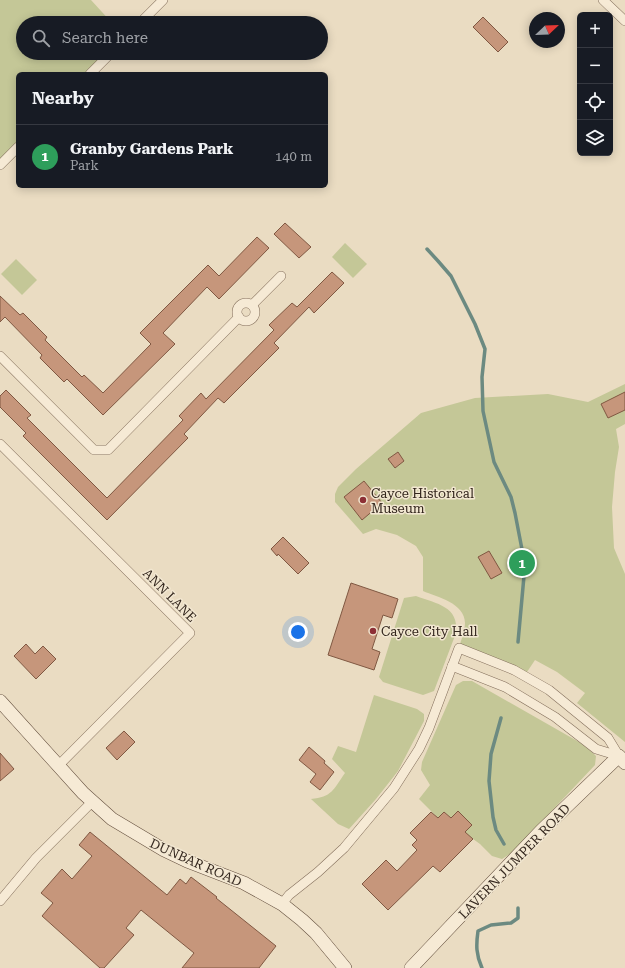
<!DOCTYPE html>
<meta charset="utf-8">
<style>
:root{--surface:#171b24;--page:#20242c;--text:#f1f3f6;--muted:#9ea1a6;--line:#363941;--accent:#0b8043}
body{margin:0;font-family:"Roboto Serif",serif;background:var(--page);color:var(--text)}
.controls{position:absolute;right:12px;top:12px;display:grid;overflow:hidden;border-radius:6px;box-shadow:0 2px 10px #0003}
.controls button{width:36px;height:36px;display:grid;place-items:center;padding:0;border:0;border-bottom:1px solid var(--line);background:var(--surface);color:var(--text);font:20px sans-serif}
.compass{position:absolute;left:529px;top:12px;width:36px;height:36px;border-radius:50%;background:var(--surface);box-shadow:0 2px 10px #0003;rotate:67deg}
.you{position:absolute;left:298px;top:632px;width:14px;height:14px;margin:-10px;border:3px solid #fff;border-radius:50%;background:#1a73e8;box-shadow:0 0 0 6px #1a73e833}
.badge{display:grid;place-items:center;width:26px;height:26px;border-radius:50%;background:var(--accent);color:#fff;font-size:13px;font-weight:700}
.pin{position:absolute;translate:-50% -50%;border:2px solid #fff;box-shadow:0 1px 4px #0006}
.list{margin:0;padding:0;list-style:none}
h2{display:flex;justify-content:space-between;align-items:center;height:52px;margin:0;padding:0 16px;font-size:17px}
h2 small{font-size:13px;font-weight:400;color:var(--muted)}
.list li{display:grid;grid-template-columns:26px 1fr auto;gap:12px;align-items:center;box-sizing:border-box;height:64px;padding:0 16px;border-top:1px solid var(--line)}
.list b{display:block;font-size:15px;white-space:nowrap}
.list p{margin:0;font-size:13px;white-space:nowrap;color:var(--muted)}
.list em{font-size:13px;font-style:normal;color:var(--muted)}
.icon{flex:none;width:22px;height:22px;fill:none;stroke:currentColor;stroke-width:2;stroke-linecap:round;stroke-linejoin:round}
.map{position:relative;flex:none;width:625px;height:968px;overflow:hidden}
.search{position:absolute;background:var(--surface);box-shadow:0 2px 10px #0003;left:16px;top:16px;width:312px;height:44px;display:flex;align-items:center;gap:10px;box-sizing:border-box;padding:0 14px;border-radius:22px;color:var(--muted);font-size:15px}
.panel{position:absolute;background:var(--surface);box-shadow:0 2px 10px #0003;left:16px;top:72px;width:312px;height:116px;border-radius:6px}
.map>svg:first-child{display:block}
</style>
<div class="map">
<svg width="625" height="968" viewBox="0 0 625 968">
<rect width="100%" height="100%" fill="#eadcc2"/>
<g fill="#c4c797">
<polygon points="0,0 91,0 112,23 23,23 23,53 111,53 90,74 18,74 18,147 0,165"/>
<polygon points="345,243 367,264 353,278 332,257"/>
<polygon points="16,259 37,280 22,295 1,274"/>
<path d="M625,384V424L616,429L619,447L615,472L612,507L614,548L625,574V742L577,703L585,693L557,672L535,660L525,675L459,648C461,640 465,631 465,623C465,603 437,597 423,591V557L416,546L397,535L376,529L363,534L335,502V494L338,487L356,469L421,413L475,398L548,394L588,402Z"/>
<path d="M416,596C437,604 459,606 456,633L434,691L423,695L383,682L379,677L404,598Z"/>
<polygon points="463,681 472,681 586,746 596,756 595,765 513,852 502,859 492,856 480,844 473,839 465,832 472,825 458,811 451,818 444,812 438,818 419,799 430,785 421,770 422,762 456,685"/>
<path d="M374,695L417,709L424,714V721L398,771L376,799L349,829L338,824L311,799C332,797 333,790 345,773L332,759L338,746L356,752Z"/>
</g>
<g fill="none" stroke-linecap="round" stroke-linejoin="round">
<g stroke="#6c8a81" stroke-width="3.5">
<polyline points="427,249 438,261 451,276 475,324 485,349 482,377 483,411 494,462 511,497 515,513 525,565 518,642"/>
<polyline points="501,718 491,754 489,781 493,817 496,830 504,844"/>
<path d="M482,968C476,955 476,945 478,931L491,925L511,923L518,918V908"/>
</g>
</g>
<g fill="#c6967b" stroke="#805842">
<polygon points="483,17 508,42 498,52 473,27"/>
<polygon points="285,223 311,247 299,258 274,234"/>
<polygon points="257,237 269,248 219,299 207,287 163,333 175,344 103,415 67,379 64,382 40,358 42,355 5,317 0,322 0,296 20,315 23,313 47,337 45,340 82,377 84,375 103,393 151,344 140,333 208,265 219,276"/>
<polygon points="332,272 344,283 314,313 309,307 274,343 279,348 224,403 218,398 184,434 188,438 107,520 23,436 26,433 0,407 0,396 6,390 31,415 27,418 107,498 183,420 179,416 201,393 206,399 274,330 269,325 292,303 297,307"/>
<polygon points="625,392 625,410 608,418 601,404"/>
<polygon points="398,452 404,461 395,468 388,459"/>
<polygon points="364,481 382,503 362,520 344,497"/>
<polygon points="283,537 309,563 298,574 278,554 277,556 271,549"/>
<polygon points="489,551 502,573 491,579 478,557"/>
<polygon points="351,583 398,599 392,618 383,615 372,649 380,652 374,670 328,655"/>
<polygon points="26,644 35,654 43,646 56,659 36,679 14,656"/>
<polygon points="124,731 135,742 117,760 106,748"/>
<polygon points="309,747 325,761 324,763 334,772 320,790 310,782 316,774 299,760"/>
<polygon points="0,753 14,769 0,781"/>
<polygon points="458,811 472,825 465,832 473,839 440,872 433,866 388,910 362,884 386,860 397,871 417,850 412,845 417,840 410,833 431,812 438,818 444,812 451,818"/>
<polygon points="90,832 167,895 180,879 186,884 191,877 217,897 216,898 276,946 259,968 182,968 194,953 141,910 126,928 134,935 104,968 100,968 42,916 53,903 41,893 62,869 72,879 92,856 79,845"/>
</g>
<g fill="none" stroke-linecap="round" stroke-linejoin="round">
<defs>
<g id="street">
<polyline points="603,0 625,21"/>
<polyline points="140,23 163,0"/>
<polyline points="90,74 111,53"/>
<polyline points="0,165 18,147"/>
<circle cx="246" cy="312" r="9"/>
<polyline points="252,305 281,276"/>
<polyline points="0,356 94,450 108,450 239,317"/>
<polyline points="0,444 190,633 59,765"/>
<polyline points="452,666 505,687 555,717 596,749 619,756"/>
<polyline points="0,901 36,858 92,802"/>
<polyline points="282,904 289,895 318,872 344,848 394,788 419,749 429,728 459,648 514,670 549,690 608,738 619,756"/>
</g>
<g id="secondary">
<polyline points="0,701 83,793 112,819 164,850 187,861 244,883 282,904 302,920 316,933 345,968"/>
<polyline points="411,968 541,831 619,756 625,763"/>
</g>
</defs>
<use href="#street" stroke="#836e5b" stroke-width="10"/>
<use href="#secondary" stroke="#644f3e" stroke-width="14"/>
<use href="#street" stroke="#f6ead5" stroke-width="9"/>
<use href="#secondary" stroke="#f6ead5" stroke-width="13"/>
</g>
<g fill="#8d2f35" stroke="#f2e7d1" stroke-width="1.5">
<circle cx="363" cy="500" r="4"/>
<circle cx="373" cy="631" r="4"/>
</g>
<g text-anchor="middle" stroke-width="3" stroke-linejoin="round" paint-order="stroke">
<g font-size="13" fill="#34271e" stroke="#f2e7d1" text-anchor="start">
<text x="371" y="498">Cayce Historical<tspan x="371" dy="15">Museum</tspan></text>
<text x="381" y="636">Cayce City Hall</text>
</g>
<g font-size="13" fill="#34271e" stroke="#f2e7d1">
<text transform="translate(170 595) rotate(45)" y="5">ANN LANE</text>
<text transform="translate(514 861) rotate(-46)" y="5">LAVERN JUMPER ROAD</text>
<text transform="translate(196 862) rotate(24)" y="5">DUNBAR ROAD</text>
</g>
</g>
</svg>
<div class="controls">
<button>+</button>
<button>−</button>
<button><svg class="icon" aria-label="locate" viewBox="0 0 24 24"><circle cx="12" cy="12" r="6"/><path d="M12 2v4M12 18v4M2 12h4M18 12h4"/></svg></button>
<button><svg class="icon" aria-label="layers" viewBox="0 0 24 24"><path d="M12 4l9 5-9 5-9-5zM3 14l9 5 9-5"/></svg></button>
</div>
<svg class="compass" viewBox="-18 -18 36 36"><path d="M0-13l5 13h-10z" fill="#e53935"/><path d="M0 13l5-13h-10z" fill="#9ea1a6"/></svg>
<div class="you"></div>
<div class="pin badge" style="left:522px;top:563px;background:#2e9e5b">1</div>
<div class="search"><svg class="icon" aria-label="search" viewBox="0 0 24 24"><circle cx="10" cy="10" r="6"/><path d="M15 15l6 6"/></svg>Search here</div>
<section class="panel">
<h2>Nearby<small></small></h2>
<ul class="list">
<li><span class="badge" style="background:#2e9e5b">1</span><div><b>Granby Gardens Park</b><p>Park</p></div><em>140 m</em></li>
</ul>
</section>
</div>
